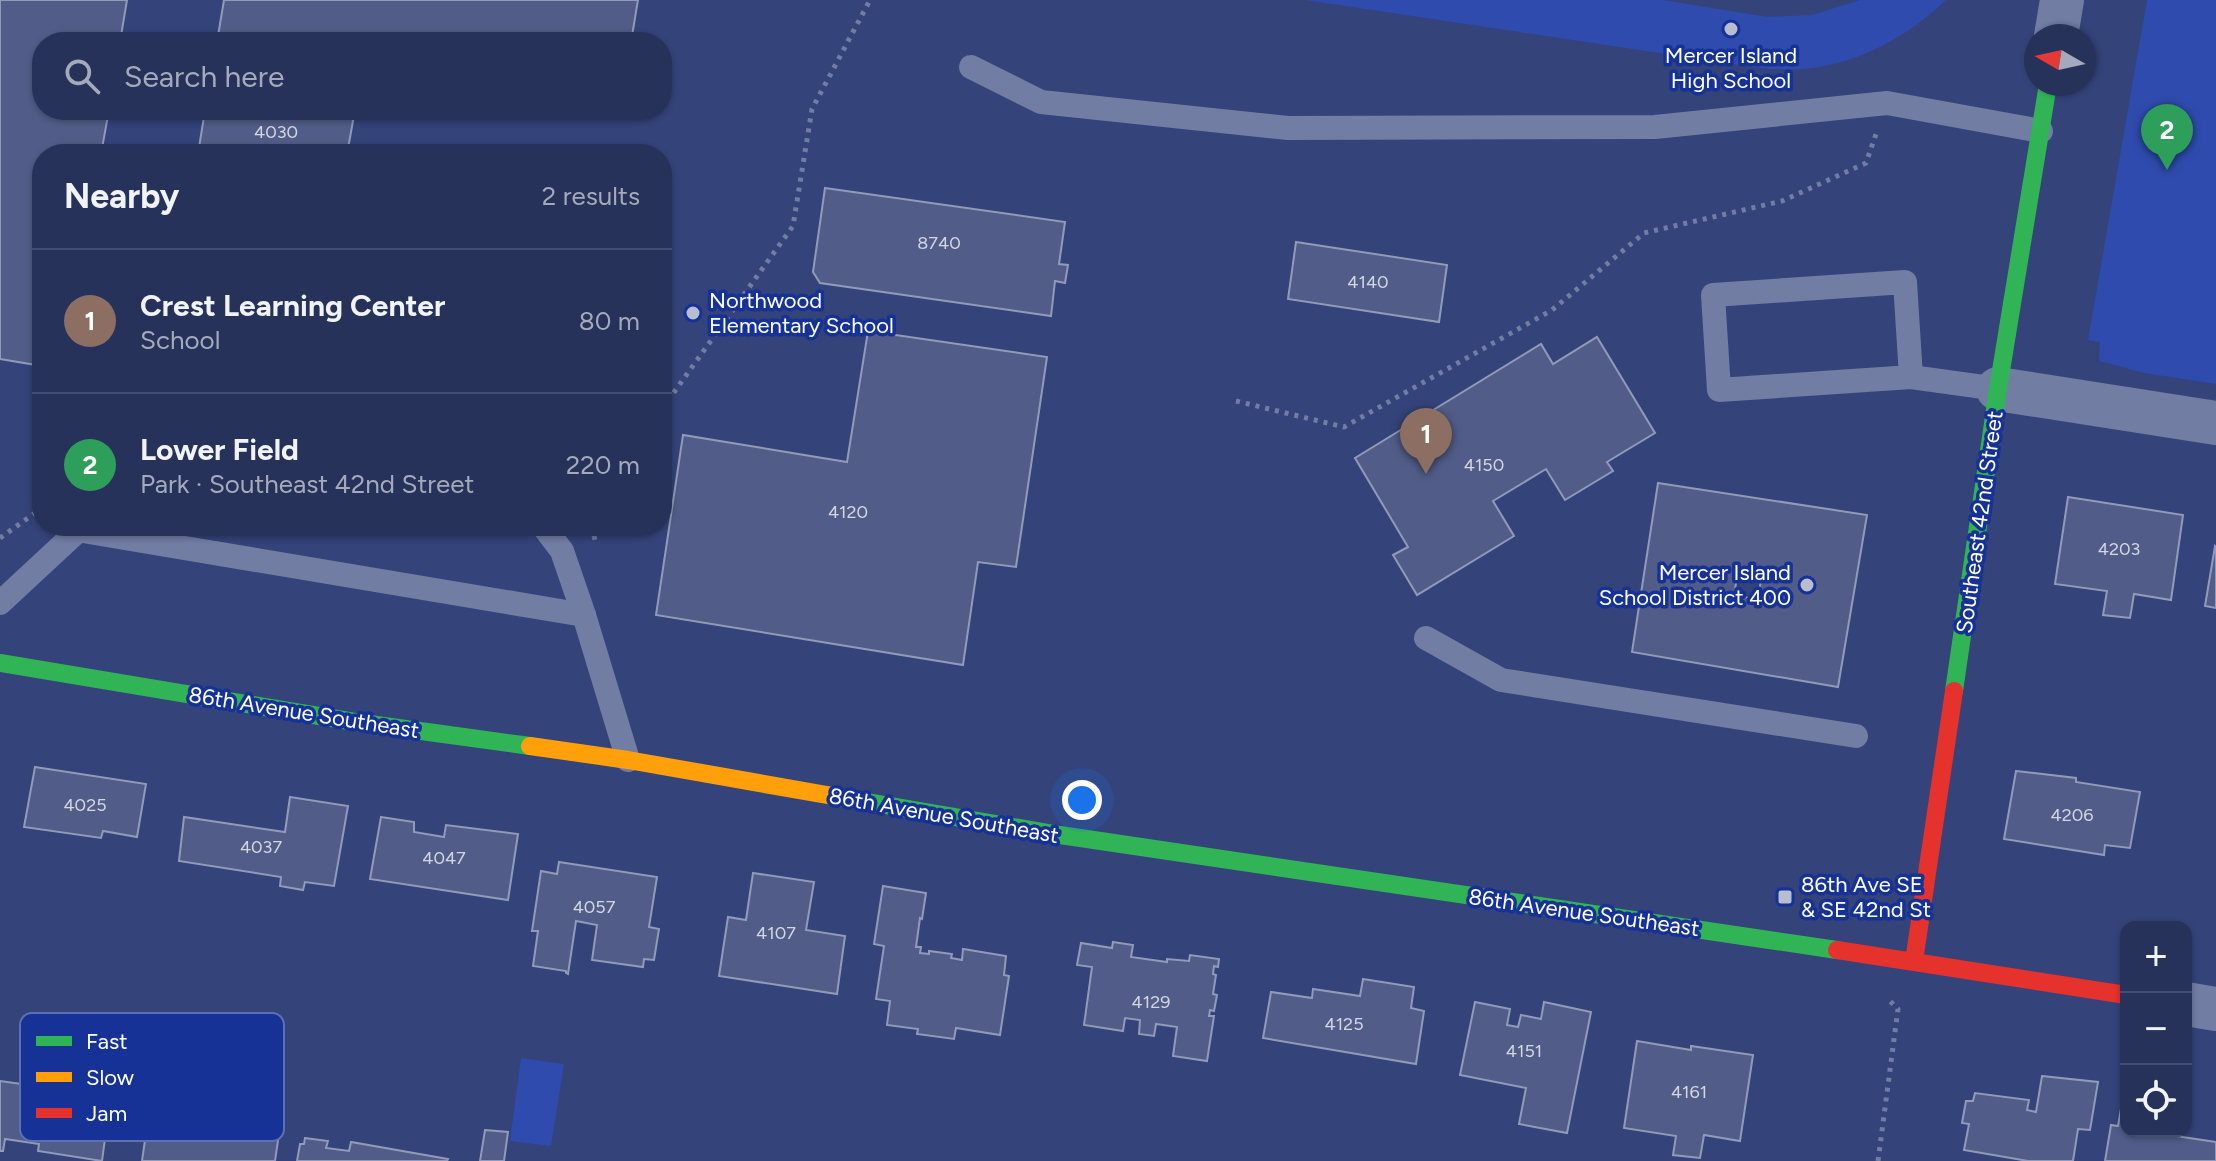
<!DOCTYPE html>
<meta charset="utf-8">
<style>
:root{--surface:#27325b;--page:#333e64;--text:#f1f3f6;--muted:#a4aabb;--line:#434d71;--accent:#bca0f2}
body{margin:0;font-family:Figtree,sans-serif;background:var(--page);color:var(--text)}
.controls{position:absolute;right:24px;bottom:24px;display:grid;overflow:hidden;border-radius:16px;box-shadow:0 2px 6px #0004}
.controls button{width:72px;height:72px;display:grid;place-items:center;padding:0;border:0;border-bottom:2px solid var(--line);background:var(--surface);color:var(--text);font:40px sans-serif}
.compass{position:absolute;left:2024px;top:24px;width:72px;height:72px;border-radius:50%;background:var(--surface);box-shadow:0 2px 6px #0004;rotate:279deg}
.you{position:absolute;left:1082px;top:800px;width:28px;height:28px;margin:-20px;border:6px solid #fff;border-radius:50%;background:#1a73e8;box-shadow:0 0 0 12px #1a73e833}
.badge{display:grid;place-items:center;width:52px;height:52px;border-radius:50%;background:var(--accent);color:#fff;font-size:26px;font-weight:700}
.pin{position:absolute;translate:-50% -66px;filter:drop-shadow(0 2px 4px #0008)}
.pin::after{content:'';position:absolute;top:42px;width:28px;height:24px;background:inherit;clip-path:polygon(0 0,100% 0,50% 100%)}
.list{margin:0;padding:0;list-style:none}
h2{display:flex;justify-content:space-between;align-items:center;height:104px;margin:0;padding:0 32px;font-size:34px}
h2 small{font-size:26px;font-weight:400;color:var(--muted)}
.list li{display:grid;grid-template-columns:52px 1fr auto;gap:24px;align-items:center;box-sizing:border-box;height:144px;padding:0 32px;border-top:2px solid var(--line)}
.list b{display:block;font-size:30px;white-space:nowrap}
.list p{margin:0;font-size:26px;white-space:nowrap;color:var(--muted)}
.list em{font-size:26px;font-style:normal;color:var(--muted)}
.icon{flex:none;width:44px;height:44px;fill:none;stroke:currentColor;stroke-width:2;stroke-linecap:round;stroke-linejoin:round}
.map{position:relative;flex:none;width:2216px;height:1161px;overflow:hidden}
.search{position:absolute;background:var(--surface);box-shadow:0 2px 6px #0004;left:32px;top:32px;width:640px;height:88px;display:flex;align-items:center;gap:20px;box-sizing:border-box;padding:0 28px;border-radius:32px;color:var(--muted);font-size:30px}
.panel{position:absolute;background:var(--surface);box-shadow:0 2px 6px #0004;left:32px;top:144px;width:640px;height:392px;border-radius:32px}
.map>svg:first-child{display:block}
</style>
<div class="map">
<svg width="2216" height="1161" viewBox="0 0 2216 1161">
<rect width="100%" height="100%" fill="#344379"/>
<g fill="#2f4bad">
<path d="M1305,0H1663L1768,17L1812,15L1860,0H1946C1907,37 1859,64 1804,69C1789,70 1774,69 1760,68Z"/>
<polygon points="2147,0 2216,0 2216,384 2144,373 2099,361 2100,342 2088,340"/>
<polygon points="521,1058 564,1064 551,1146 510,1141"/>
</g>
<g fill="#515d88" stroke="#929ab9" stroke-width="2" fill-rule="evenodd">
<polygon points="0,0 127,0 120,42 42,42 42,110 109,110 101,154 42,154 42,366 0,359"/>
<polygon points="224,0 638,0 631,42 217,42"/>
<polygon points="205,110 355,110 347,154 198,154"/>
<polygon points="825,188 1065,222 1059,264 1068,265 1065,283 1055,281 1051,316 820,283 813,272"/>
<polygon points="1296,242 1447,265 1439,322 1288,299"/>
<polygon points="868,331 1047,357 1016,567 978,562 963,665 656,615 683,435 847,462"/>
<polygon points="1597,337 1655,433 1607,462 1613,471 1565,500 1546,469 1493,501 1514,536 1417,595 1393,555 1408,547 1355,458 1541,344 1553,364"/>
<path d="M1658,483L1867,515L1838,687L1632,652ZM1738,570L1762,574L1758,599L1734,596Z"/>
<polygon points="2068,497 2183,515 2171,600 2134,594 2130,618 2103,615 2107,591 2055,584"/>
<polygon points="2215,546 2216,547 2216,608 2205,606"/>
<polygon points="35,767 146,784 137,837 103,831 101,838 24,827"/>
<polygon points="2016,771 2076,778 2076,782 2140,792 2130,848 2105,845 2104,855 2004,839"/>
<polygon points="290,797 348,806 334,886 305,882 303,890 280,886 281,877 179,861 184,817 285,832"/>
<polygon points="381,817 414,822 414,832 444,837 446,825 518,834 508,900 370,879"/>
<polygon points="559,862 657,877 649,927 659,929 654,960 644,959 643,967 592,960 597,925 576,921 568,974 566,973 566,971 533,966 538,931 532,931 541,871 557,874"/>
<polygon points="753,873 814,882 806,930 845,936 837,994 719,976 728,917 746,920"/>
<polygon points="883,886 926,893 922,919 920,918 916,947 921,947 920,953 929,954 929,951 952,954 951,958 962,960 963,949 1006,956 1004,975 1009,976 1000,1035 956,1028 954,1039 917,1034 918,1029 887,1025 890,1001 876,999 884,946 874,944"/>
<polygon points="1113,942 1133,945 1131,957 1167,962 1167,959 1189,961 1190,955 1219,959 1218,967 1214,966 1213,974 1216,975 1213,994 1217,995 1214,1011 1210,1010 1209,1016 1214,1016 1207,1061 1173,1056 1177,1027 1156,1024 1154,1036 1139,1034 1140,1020 1125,1018 1123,1031 1084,1025 1092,967 1077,965 1081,943 1112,948"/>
<polygon points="1363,979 1414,987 1411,1008 1424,1011 1416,1064 1263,1038 1271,992 1312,998 1313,989 1360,996"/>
<polygon points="1475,1002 1510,1009 1507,1025 1518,1027 1521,1015 1541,1019 1544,1002 1591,1012 1567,1133 1519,1124 1526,1088 1460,1075"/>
<polygon points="1637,1041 1691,1050 1691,1046 1753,1055 1740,1141 1704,1135 1700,1158 1673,1155 1676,1136 1624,1128"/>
<polygon points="2042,1076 2098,1082 2090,1130 2078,1129 2073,1161 2028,1161 1964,1150 1969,1124 1962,1123 1966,1101 1973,1101 1975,1093 2029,1100 2027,1110 2036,1112"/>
<polygon points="261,1079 278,1081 272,1119 281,1120 275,1161 142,1161 146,1133 192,1140 199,1087 240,1093 236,1113 256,1116"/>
<polygon points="0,1081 29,1085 28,1090 110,1102 102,1161 38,1151 39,1144 5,1139 3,1151 0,1151"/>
<polygon points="2124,1091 2126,1131 2170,1131 2169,1135 2216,1142 2216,1161 2105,1161 2111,1125 2118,1126"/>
<polygon points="485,1130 508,1132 504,1161 480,1161"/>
<polygon points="305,1138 328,1141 326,1148 349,1151 351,1142 448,1159 447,1161 297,1161 300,1144 304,1144"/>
</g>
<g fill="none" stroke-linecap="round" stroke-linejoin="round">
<g stroke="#727da4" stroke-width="5" stroke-dasharray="4 6" stroke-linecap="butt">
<polyline points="1236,401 1344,427 1552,310 1644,233 1782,201 1866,163 1876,134"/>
<polyline points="662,409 793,226 812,109 870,0"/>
<polyline points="592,526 596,545"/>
<polyline points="0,538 42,508"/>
<polyline points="1878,1161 1898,1009 1890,1001"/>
</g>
<g stroke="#727da4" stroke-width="24">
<polyline points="971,67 1041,102 1288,128 1655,127 1887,103 2041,131"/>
<polyline points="1911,377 1719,390 1713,295 1905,282 1911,377 1998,389"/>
<polyline points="543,526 562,551 584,615 628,760"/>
<polyline points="77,530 584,615"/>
<polyline points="0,603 83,526"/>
<polyline points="1426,638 1501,680 1856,736"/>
</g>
<g stroke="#727da4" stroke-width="44">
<polyline points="2056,36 2062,0"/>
<polyline points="1998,389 2216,423"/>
<polyline points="2186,1004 2216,1009"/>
</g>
<g stroke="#30b455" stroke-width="18">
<polyline points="0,663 355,722 530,746"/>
<polyline points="1954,691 1998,389 2048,84"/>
<polyline points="850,799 1060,835 1837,950"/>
</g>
<polyline stroke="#ff9f0a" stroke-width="18" points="530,746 628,760 850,799"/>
<g stroke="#e5322d" stroke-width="18">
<polyline points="1837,950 2126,995"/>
<polyline points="1914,961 1954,691"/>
</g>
</g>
<g fill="#b8bdd0" stroke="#173296" stroke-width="3">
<circle cx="1731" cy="29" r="8"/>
<circle cx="693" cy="313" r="8"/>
<circle cx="1807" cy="585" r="8"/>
<rect x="1777" y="889" width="16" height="16" rx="4"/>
</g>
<g text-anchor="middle" stroke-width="7" stroke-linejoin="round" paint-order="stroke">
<g font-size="18" fill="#d4d6e1">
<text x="276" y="138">4030</text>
<text x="939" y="249">8740</text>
<text x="1368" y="288">4140</text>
<text x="1484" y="471">4150</text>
<text x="848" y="518">4120</text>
<text x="2119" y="555">4203</text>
<text x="85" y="811">4025</text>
<text x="2072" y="821">4206</text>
<text x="261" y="853">4037</text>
<text x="444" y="864">4047</text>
<text x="594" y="913">4057</text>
<text x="776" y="939">4107</text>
<text x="1151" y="1008">4129</text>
<text x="1344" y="1030">4125</text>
<text x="1524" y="1057">4151</text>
<text x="1689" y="1098">4161</text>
</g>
<g font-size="22" fill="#fff" stroke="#173296" text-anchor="start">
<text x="1731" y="63" text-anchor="middle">Mercer Island<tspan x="1731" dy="25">High School</tspan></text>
<text x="709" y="308">Northwood<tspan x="709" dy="25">Elementary School</tspan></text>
<text x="1791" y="580" text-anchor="end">Mercer Island<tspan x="1791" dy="25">School District 400</tspan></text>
<text x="1801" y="892">86th Ave SE<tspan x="1801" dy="25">&amp; SE 42nd St</tspan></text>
</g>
<g font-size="22" fill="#fff" stroke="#173296">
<text transform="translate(1979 522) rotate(-82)" y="8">Southeast 42nd Street</text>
<text transform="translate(304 712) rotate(9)" y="8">86th Avenue Southeast</text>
<text transform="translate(944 815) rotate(10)" y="8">86th Avenue Southeast</text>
<text transform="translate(1584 912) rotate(8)" y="8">86th Avenue Southeast</text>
</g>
</g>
<rect x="20" y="1013" width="264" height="128" rx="12" fill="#173296" stroke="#5d70b6" stroke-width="2"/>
<rect x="36" y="1036" width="36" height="10" fill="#30b455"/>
<rect x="36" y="1072" width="36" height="10" fill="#ff9f0a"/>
<rect x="36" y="1108" width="36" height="10" fill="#e5322d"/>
<g font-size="22" fill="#fff">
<text x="86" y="1049">Fast</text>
<text x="86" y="1085">Slow</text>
<text x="86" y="1121">Jam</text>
</g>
</svg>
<div class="controls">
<button>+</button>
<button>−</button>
<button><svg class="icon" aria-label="locate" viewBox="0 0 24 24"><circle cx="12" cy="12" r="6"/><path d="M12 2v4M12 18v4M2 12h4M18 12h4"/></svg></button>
</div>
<svg class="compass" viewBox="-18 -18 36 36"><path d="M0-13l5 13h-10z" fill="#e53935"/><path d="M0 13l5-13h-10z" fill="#a4aabb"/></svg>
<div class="you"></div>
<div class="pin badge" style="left:1426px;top:474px;background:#8d6e63">1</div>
<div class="pin badge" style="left:2167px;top:170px;background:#2e9e5b">2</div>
<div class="search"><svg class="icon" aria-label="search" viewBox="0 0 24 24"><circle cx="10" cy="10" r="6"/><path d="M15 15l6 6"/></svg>Search here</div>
<section class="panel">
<h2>Nearby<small>2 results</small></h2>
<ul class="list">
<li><span class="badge" style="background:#8d6e63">1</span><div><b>Crest Learning Center</b><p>School</p></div><em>80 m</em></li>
<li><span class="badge" style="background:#2e9e5b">2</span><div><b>Lower Field</b><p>Park · Southeast 42nd Street</p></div><em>220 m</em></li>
</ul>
</section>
</div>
